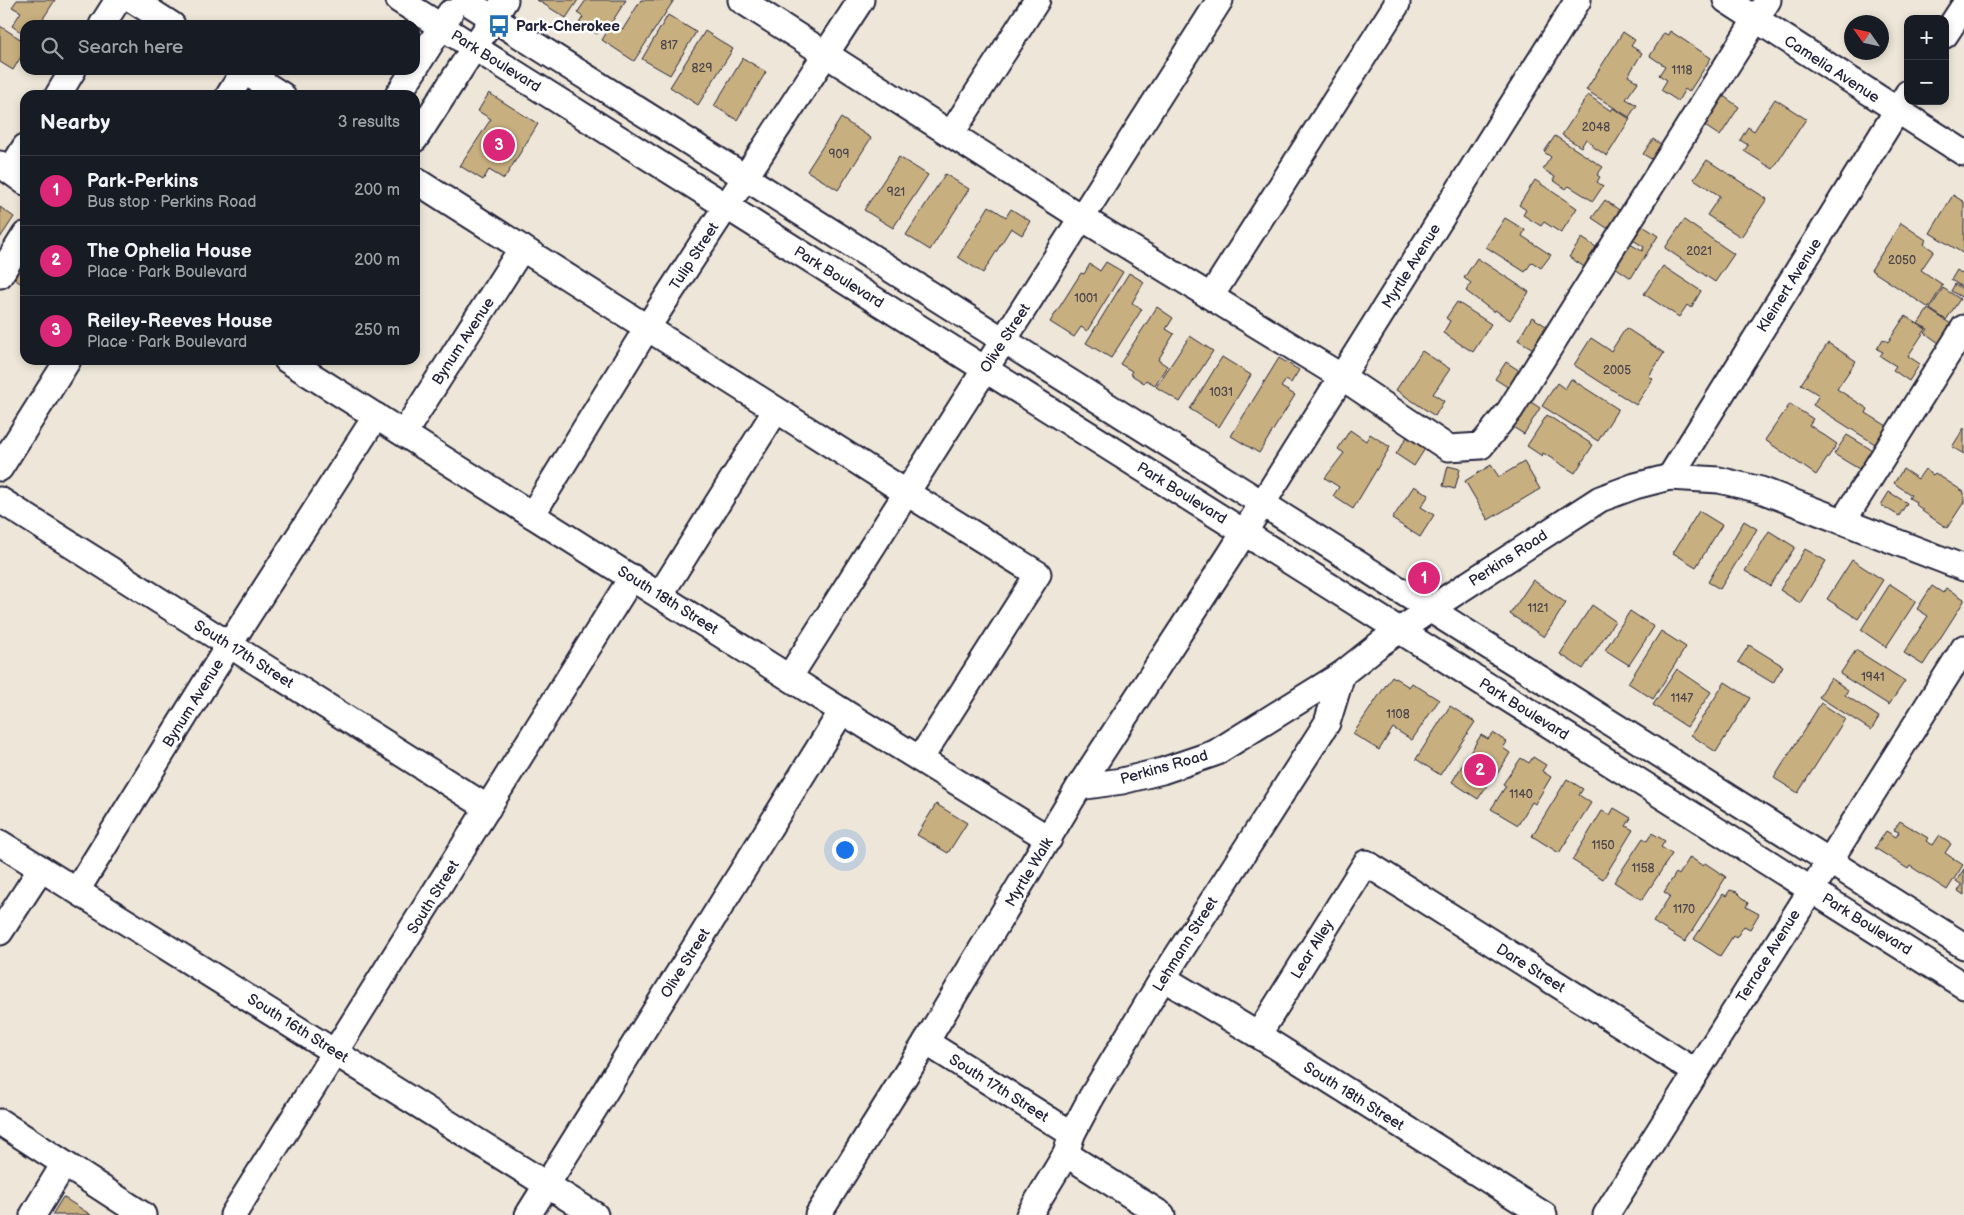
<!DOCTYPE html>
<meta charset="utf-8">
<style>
:root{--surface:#171b24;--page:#20242c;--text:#f1f3f6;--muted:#9ea1a6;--line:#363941;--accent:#db2777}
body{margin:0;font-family:"Balsamiq Sans",sans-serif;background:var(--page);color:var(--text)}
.controls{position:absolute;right:15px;top:15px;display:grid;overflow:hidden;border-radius:10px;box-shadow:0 2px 8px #0003}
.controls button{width:45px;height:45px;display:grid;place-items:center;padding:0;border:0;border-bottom:1px solid var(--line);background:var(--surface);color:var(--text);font:25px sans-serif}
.compass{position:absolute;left:1844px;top:15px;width:45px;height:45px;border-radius:50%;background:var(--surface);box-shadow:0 2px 8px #0003;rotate:304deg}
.you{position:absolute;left:844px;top:849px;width:18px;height:18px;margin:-12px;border:4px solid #fff;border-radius:50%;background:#1a73e8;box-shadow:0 0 0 8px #1a73e833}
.badge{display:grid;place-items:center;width:32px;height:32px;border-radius:50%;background:var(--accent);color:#fff;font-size:16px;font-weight:700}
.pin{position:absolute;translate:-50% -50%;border:2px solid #fff;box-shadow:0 1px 5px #0006}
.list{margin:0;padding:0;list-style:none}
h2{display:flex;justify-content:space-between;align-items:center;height:65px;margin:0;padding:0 20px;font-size:21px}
h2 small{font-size:16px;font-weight:400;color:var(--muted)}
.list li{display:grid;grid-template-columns:32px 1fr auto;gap:15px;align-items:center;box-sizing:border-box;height:70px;padding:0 20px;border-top:1px solid var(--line)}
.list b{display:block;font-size:19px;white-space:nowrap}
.list p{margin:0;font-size:16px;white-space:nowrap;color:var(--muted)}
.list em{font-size:16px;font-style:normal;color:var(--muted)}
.icon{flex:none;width:28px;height:28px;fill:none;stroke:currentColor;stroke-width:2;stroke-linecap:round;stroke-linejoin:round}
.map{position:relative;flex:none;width:1964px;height:1215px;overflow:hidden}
.search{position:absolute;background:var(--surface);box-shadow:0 2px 8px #0003;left:20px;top:20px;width:400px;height:55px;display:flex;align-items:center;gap:12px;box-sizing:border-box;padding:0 18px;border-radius:15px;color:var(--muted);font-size:19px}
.panel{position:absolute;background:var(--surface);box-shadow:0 2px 8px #0003;left:20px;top:90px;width:400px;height:275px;border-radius:15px}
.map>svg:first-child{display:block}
</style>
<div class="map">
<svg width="1964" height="1215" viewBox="0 0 1964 1215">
<rect width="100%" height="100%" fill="#eee7d9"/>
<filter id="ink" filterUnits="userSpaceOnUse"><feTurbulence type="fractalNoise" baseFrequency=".02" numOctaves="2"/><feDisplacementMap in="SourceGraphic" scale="10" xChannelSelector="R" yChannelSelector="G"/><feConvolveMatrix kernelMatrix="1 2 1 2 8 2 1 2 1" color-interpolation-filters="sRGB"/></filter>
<g filter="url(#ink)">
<g fill="#c8af7f" stroke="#22223b">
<polygon points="17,0 55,0 39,25 25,25 25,35 12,26 21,12 12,7"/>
<polygon points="537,0 578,0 566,18"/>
<polygon points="586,0 626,0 606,31 601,28 597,34 579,23 583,17 577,13"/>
<polygon points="641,0 674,0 634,61 602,40 613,22 623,29"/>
<polygon points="668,15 696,32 670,75 642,59"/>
<polygon points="0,26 25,42 25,50 13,70 0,62"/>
<polygon points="705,31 733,49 698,105 670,87"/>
<polygon points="1670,31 1711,58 1689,92 1685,89 1678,101 1661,90 1667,80 1659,75 1665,66 1650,56 1664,33 1668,35"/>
<polygon points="1623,32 1635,40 1631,46 1642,53 1628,76 1638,82 1626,99 1637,105 1629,117 1586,90"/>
<polygon points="743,58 766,72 737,120 714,106"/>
<polygon points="489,93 538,124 504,179 489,170 483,180 460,166 491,119 478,111"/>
<polygon points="1588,95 1611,111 1613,108 1630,119 1607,156 1592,146 1593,144 1586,139 1581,147 1562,135"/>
<polygon points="1722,95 1739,107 1720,136 1702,124"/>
<polygon points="1775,99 1806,119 1773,169 1744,151 1748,145 1740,140 1748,127 1754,131"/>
<polygon points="841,118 871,138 838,190 807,171"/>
<polygon points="1555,136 1603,167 1597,175 1600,177 1597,182 1603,186 1593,201 1569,186 1566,189 1553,180 1555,177 1543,169 1551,157 1544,152"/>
<polygon points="1653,139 1662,145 1653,160 1643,154"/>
<polygon points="899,157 928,175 893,228 864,210"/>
<polygon points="1707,160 1767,199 1741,237 1707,215 1720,196 1694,179"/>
<polygon points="945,174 969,189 930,250 906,235"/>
<polygon points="1535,180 1577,208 1561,233 1544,222 1541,226 1523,215 1526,210 1519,205"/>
<polygon points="1953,195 1964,202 1964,254 1930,233"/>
<polygon points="1605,200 1622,212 1610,230 1592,218"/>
<polygon points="989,206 1006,217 1011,209 1030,221 1022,235 1011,228 983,273 958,257"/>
<polygon points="0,207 14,217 0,238"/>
<polygon points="1505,218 1525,230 1522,236 1551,255 1541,268 1532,262 1525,272 1486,247"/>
<polygon points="1684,220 1734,254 1715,282 1665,248"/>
<polygon points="1901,223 1926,240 1924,244 1934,251 1921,270 1943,285 1929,308 1871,270"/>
<polygon points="1643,226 1658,236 1631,278 1615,267 1630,244 1642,251 1644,247 1633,240"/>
<polygon points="1582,238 1599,249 1586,268 1569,257"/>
<polygon points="1477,258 1529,292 1510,320 1495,310 1494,312 1466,291 1471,283 1464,278"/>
<polygon points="25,262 25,286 14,279"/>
<polygon points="1106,262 1123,272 1087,331 1081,327 1074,337 1050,322 1081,273 1084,274 1090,264 1100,271"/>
<polygon points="1663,266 1701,291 1691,308 1687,305 1679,317 1644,294"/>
<polygon points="1957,270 1964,275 1964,288 1951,280"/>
<polygon points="1129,273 1144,282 1132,303 1142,309 1111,358 1086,343"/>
<polygon points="1955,284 1964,290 1963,298 1951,291"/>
<polygon points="1943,288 1960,299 1946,320 1930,309"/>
<polygon points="1457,302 1491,324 1473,352 1443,333 1450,321 1446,318"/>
<polygon points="1157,307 1173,318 1166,329 1174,334 1158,360 1167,366 1155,385 1146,380 1144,383 1130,374 1132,371 1120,364"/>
<polygon points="1928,309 1951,324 1939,343 1925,333 1928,329 1918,324"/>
<polygon points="1905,316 1926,329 1908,356 1920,364 1909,381 1893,370 1896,366 1880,356 1883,352 1877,349 1883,339 1888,342"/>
<polygon points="1532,317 1549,328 1535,350 1518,340"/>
<polygon points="1626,328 1664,353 1649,376 1653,379 1636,405 1574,365 1591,338 1611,351"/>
<polygon points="1190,336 1213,351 1180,402 1156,387"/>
<polygon points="1828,343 1856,361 1837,389 1868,409 1866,413 1887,426 1875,444 1813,405 1819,395 1801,384"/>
<polygon points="1422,351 1450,369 1433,394 1444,401 1435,416 1396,390"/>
<polygon points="1222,357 1251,375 1219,427 1190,409"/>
<polygon points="1279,358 1299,370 1291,383 1286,380 1281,387 1295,395 1259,453 1231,436"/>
<polygon points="1506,362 1520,371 1509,388 1495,379"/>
<polygon points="1571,379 1618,409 1598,441 1542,406 1557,383 1565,389"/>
<polygon points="1528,400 1540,408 1524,434 1511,426"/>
<polygon points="1790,404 1813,419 1809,425 1837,444 1816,475 1765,440"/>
<polygon points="1547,415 1593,445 1575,473 1543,453 1542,456 1527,446"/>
<polygon points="1964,428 1964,454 1952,447"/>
<polygon points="1350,430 1366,441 1370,434 1390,447 1353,509 1333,496 1339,487 1325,478 1344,453 1338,449"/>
<polygon points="1410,432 1428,444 1414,466 1396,454"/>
<polygon points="1847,435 1872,450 1859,469 1834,454"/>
<polygon points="1524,462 1540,489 1488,520 1465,481 1491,465 1499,477"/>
<polygon points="1448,466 1460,469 1455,489 1443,486"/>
<polygon points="1903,469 1918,479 1925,469 1933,475 1935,473 1964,492 1964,502 1947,528 1922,511 1923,510 1915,504 1916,502 1909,498 1911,495 1894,483"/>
<polygon points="1414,486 1429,495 1421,507 1434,515 1420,537 1392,519"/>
<polygon points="1889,492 1907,503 1899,516 1881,505"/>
<polygon points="1699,511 1722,525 1696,567 1673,553"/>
<polygon points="1744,521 1757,529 1720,589 1708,582"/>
<polygon points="1769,531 1795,547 1770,586 1745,571"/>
<polygon points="1805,549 1826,561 1800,603 1780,590"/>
<polygon points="1852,560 1883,580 1858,619 1827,599"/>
<polygon points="1533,580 1566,603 1544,637 1510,614"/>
<polygon points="1890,584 1916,601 1886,647 1861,630"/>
<polygon points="1932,586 1943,593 1946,588 1964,599 1964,601 1923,665 1904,653 1928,616 1917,609"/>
<polygon points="1592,605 1615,621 1583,669 1560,654"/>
<polygon points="1630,611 1654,627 1629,665 1605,650"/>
<polygon points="1661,631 1686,647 1653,699 1628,683"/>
<polygon points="1749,645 1783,666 1773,683 1738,662"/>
<polygon points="1856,650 1905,681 1889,705 1840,674"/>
<polygon points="1677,669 1711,692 1687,727 1653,705"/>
<polygon points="1392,676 1409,687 1412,683 1439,700 1412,740 1393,728 1379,750 1353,734"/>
<polygon points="1831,678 1848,690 1845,695 1879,717 1871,730 1819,697"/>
<polygon points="1725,682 1750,698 1716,752 1691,735"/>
<polygon points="1821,703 1845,719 1798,793 1774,778"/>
<polygon points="1450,706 1475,722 1440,775 1416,759"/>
<polygon points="1493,733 1507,742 1503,748 1510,753 1494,779 1492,778 1478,799 1452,782 1481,735 1488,739"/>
<polygon points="1533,757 1546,765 1542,771 1551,777 1535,804 1532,802 1518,825 1491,809 1506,786 1503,784 1521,758 1529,763"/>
<polygon points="1567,779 1583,789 1579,795 1591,803 1559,853 1532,836"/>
<polygon points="936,804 967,823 948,853 917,835"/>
<polygon points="1614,808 1631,818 1626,826 1633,830 1603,879 1572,860 1602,811 1610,815"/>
<polygon points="1900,821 1928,838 1926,841 1933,845 1939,836 1951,844 1945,853 1963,865 1947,890 1910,866 1908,869 1875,848 1886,831 1896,837 1899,832 1894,830"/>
<polygon points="1652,833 1665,841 1661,847 1672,854 1642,900 1614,882 1643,838 1647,841"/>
<polygon points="1690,857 1703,866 1705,863 1726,877 1685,942 1653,922 1670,896 1664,892 1676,873 1679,875"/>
<polygon points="1964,869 1964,895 1958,891 1962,885 1956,881"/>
<polygon points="1730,890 1737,892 1748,903 1746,907 1759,914 1750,929 1744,926 1736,938 1733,936 1720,956 1694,939 1723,894 1726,896"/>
<polygon points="63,1197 91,1215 52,1215"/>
</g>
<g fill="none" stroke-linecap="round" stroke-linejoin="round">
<defs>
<g id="minor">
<polyline points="133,0 172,25"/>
<polyline points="399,0 1964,986"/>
<polyline points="464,0 1964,946"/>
<polyline points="741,0 1082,218 1342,377 1448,448 1481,446 1510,410 1768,0"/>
<polyline points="1726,0 1964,153"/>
<polyline points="102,25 118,0"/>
<polyline points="1945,35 1964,6"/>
<polyline points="415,68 450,13"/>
<polyline points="242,70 282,95"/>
<polyline points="58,95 73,70"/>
<polyline points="229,95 244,71"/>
<polyline points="398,95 414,70"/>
<polyline points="951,134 1037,0"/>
<polyline points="415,139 505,0"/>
<polyline points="0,164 25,182"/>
<polyline points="10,171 25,147"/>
<polyline points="415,180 907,493 1038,574 920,759"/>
<polyline points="0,275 25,235"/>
<polyline points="1211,296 1397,4 1397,0"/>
<polyline points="287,360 842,711 1049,839"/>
<polyline points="404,433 522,248"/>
<polyline points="0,468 68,360"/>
<polyline points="1670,477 1908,93"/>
<polyline points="0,500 488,808"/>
<polyline points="532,515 647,328 861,0"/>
<polyline points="1843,521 1964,328"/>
<polyline points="660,595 776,410"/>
<polyline points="790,676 1220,0"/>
<polyline points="1079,787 1122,781 1162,771 1215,753 1342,674 1381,643 1447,598 1600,499 1635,486 1670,477 1719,480 1761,490 1964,568"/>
<polyline points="0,843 595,1215"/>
<polyline points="77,890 229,645 376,416"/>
<polyline points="0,932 41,869"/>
<polyline points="1163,978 1258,1035 1544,1215"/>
<polyline points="1258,1035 1366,863 1696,1072"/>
<polyline points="926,1042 1072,1134"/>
<polyline points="0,1122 143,1215"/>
<polyline points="1066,1154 1162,1215"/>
<polyline points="33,1215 64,1164"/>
<polyline points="233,1215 632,577"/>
<polyline points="528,1215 842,711"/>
<polyline points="818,1215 926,1042 1079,787 1230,555 1578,0"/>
<polyline points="1029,1215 1066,1154 1072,1134 1091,1098 1163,978 1327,723 1342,674"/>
<polyline points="1606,1215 1964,648"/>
</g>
</defs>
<use href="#minor" stroke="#22223b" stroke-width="29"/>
<use href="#minor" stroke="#fff" stroke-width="25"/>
</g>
</g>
<defs>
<symbol id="bus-bare" viewBox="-9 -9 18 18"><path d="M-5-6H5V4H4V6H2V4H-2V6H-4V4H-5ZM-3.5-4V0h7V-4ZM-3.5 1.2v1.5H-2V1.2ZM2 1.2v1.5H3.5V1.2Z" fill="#1f6fb2" stroke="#fff" stroke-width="2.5" paint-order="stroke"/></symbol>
</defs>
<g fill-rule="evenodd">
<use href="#bus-bare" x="483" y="10" width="32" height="32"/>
</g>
<g text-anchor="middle" stroke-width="5" stroke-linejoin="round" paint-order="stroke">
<g font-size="12" fill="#4c454c">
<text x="669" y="49">817</text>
<text x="702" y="72">829</text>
<text x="1682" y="74">1118</text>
<text x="1596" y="131">2048</text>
<text x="839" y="158">909</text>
<text x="896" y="196">921</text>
<text x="1699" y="255">2021</text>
<text x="1902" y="264">2050</text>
<text x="1086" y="302">1001</text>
<text x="1617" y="374">2005</text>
<text x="1221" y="396">1031</text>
<text x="1538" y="612">1121</text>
<text x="1873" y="681">1941</text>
<text x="1682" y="702">1147</text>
<text x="1398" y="718">1108</text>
<text x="1521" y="798">1140</text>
<text x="1603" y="849">1150</text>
<text x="1643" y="872">1158</text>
<text x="1684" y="913">1170</text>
</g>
<g font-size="15" font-weight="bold" fill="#22223b" stroke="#fff" text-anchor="start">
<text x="516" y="31">Park-Cherokee</text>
</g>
<g font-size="15" fill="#22223b" stroke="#fff">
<text transform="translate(496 61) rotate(32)" y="5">Park Boulevard</text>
<text transform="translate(1832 69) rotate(33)" y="5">Camelia Avenue</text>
<text transform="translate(694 256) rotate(-57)" y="5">Tulip Street</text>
<text transform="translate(1411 266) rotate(-58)" y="5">Myrtle Avenue</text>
<text transform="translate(839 277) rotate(32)" y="5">Park Boulevard</text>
<text transform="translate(1789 285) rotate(-58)" y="5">Kleinert Avenue</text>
<text transform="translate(1005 338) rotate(-57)" y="5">Olive Street</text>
<text transform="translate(463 341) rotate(-57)" y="5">Bynum Avenue</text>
<text transform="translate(1182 493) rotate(32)" y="5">Park Boulevard</text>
<text transform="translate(1508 558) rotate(-33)" y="5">Perkins Road</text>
<text transform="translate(668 600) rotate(32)" y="5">South 18th Street</text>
<text transform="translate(244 654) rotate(32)" y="5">South 17th Street</text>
<text transform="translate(193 703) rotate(-58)" y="5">Bynum Avenue</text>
<text transform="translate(1524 709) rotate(32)" y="5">Park Boulevard</text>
<text transform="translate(1164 767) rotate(-16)" y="5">Perkins Road</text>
<text transform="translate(1029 872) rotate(-59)" y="5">Myrtle Walk</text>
<text transform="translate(433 897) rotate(-58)" y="5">South Street</text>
<text transform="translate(1867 924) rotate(32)" y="5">Park Boulevard</text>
<text transform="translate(1185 944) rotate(-58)" y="5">Lehmann Street</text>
<text transform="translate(1312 949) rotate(-58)" y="5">Lear Alley</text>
<text transform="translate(1768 956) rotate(-58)" y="5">Terrace Avenue</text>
<text transform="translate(685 963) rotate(-58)" y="5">Olive Street</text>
<text transform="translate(1531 968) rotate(32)" y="5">Dare Street</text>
<text transform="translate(298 1028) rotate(32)" y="5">South 16th Street</text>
<text transform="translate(999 1088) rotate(32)" y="5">South 17th Street</text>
<text transform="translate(1354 1096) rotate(32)" y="5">South 18th Street</text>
</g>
</g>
</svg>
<div class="controls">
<button>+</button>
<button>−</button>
</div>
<svg class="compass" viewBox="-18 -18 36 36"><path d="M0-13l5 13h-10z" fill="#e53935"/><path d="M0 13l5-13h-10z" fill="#9ea1a6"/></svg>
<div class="you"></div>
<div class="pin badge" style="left:1424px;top:578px">1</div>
<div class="pin badge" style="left:1480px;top:770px">2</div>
<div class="pin badge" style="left:499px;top:145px">3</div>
<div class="search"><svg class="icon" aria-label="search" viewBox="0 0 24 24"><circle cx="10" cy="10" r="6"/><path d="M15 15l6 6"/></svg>Search here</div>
<section class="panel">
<h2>Nearby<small>3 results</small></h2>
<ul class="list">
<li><span class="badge">1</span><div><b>Park-Perkins</b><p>Bus stop · Perkins Road</p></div><em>200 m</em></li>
<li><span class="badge">2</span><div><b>The Ophelia House</b><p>Place · Park Boulevard</p></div><em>200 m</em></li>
<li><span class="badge">3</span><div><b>Reiley-Reeves House</b><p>Place · Park Boulevard</p></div><em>250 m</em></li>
</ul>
</section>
</div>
